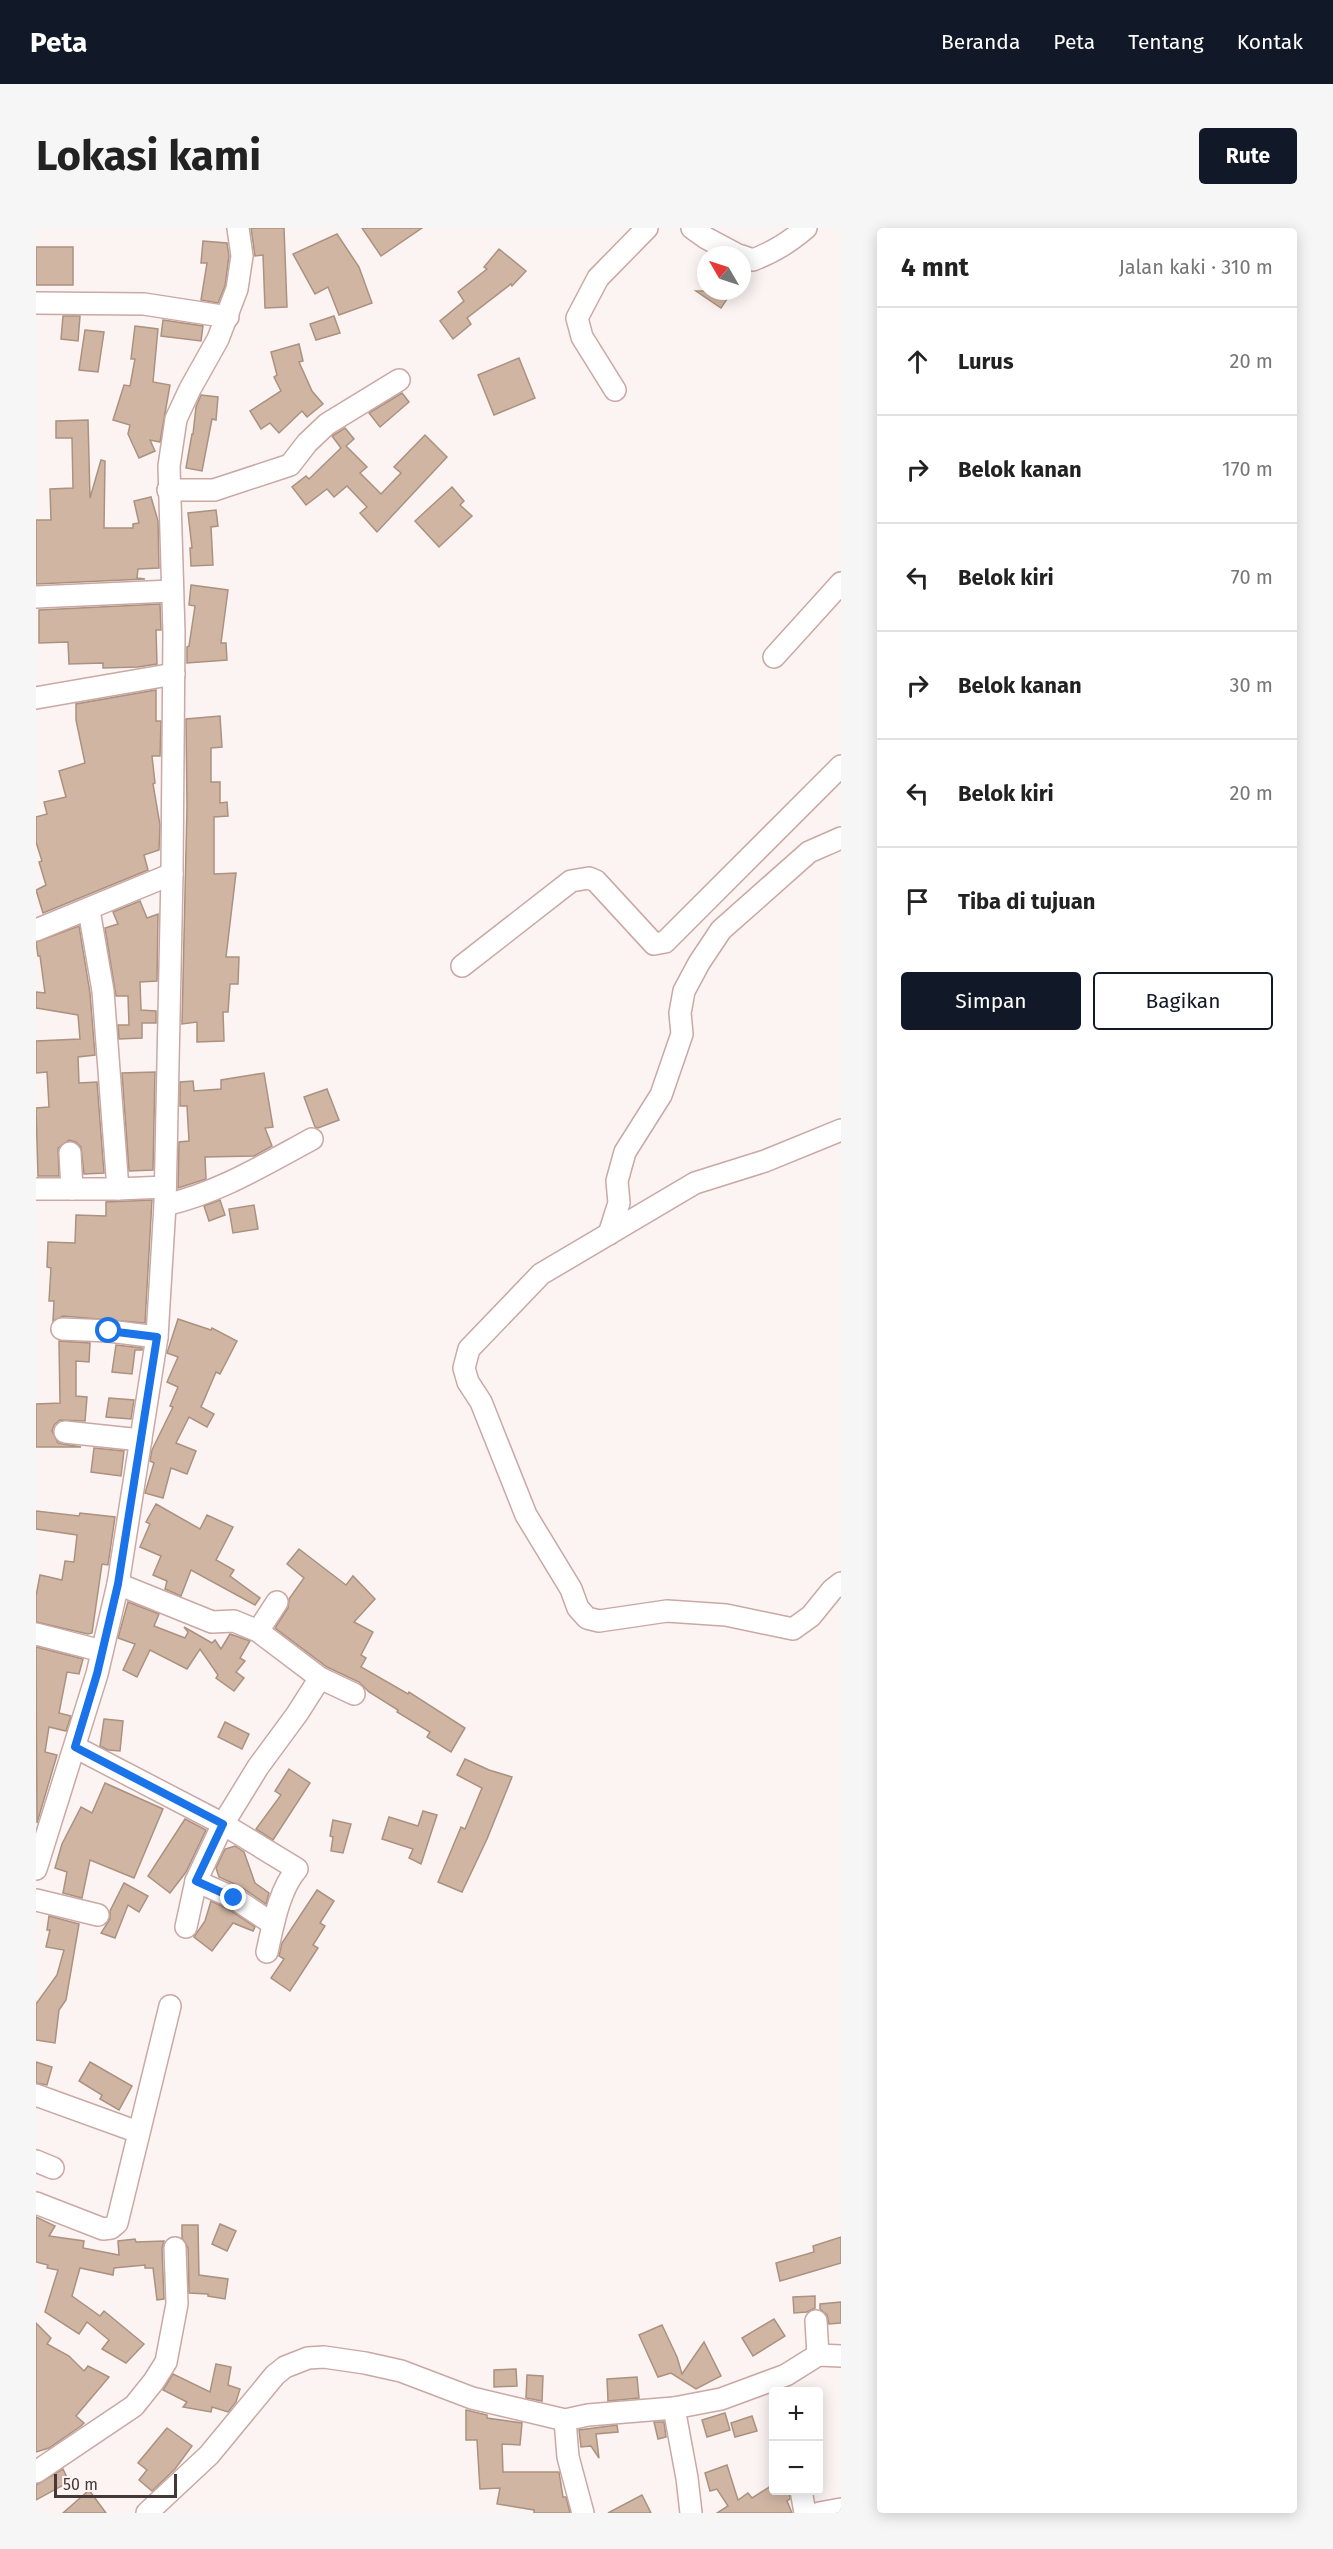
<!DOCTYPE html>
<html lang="id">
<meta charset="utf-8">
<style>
:root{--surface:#fff;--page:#f6f6f6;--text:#222;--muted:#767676;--line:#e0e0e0;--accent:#111827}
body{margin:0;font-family:"Fira Sans",sans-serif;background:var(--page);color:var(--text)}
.controls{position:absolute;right:18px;bottom:18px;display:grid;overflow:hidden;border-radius:6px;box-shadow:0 3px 15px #0003}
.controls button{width:54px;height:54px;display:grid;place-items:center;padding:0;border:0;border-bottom:2px solid var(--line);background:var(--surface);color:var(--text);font:30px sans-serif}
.compass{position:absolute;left:661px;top:18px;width:54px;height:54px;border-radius:50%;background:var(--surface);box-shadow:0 3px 15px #0003;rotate:309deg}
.scale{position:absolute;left:18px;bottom:15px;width:123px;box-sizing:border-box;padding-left:6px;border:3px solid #463836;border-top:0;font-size:16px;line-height:21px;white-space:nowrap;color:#463836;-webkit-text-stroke:4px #fbf4f3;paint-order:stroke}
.stop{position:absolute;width:18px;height:18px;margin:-14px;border:4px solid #1a73e8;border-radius:50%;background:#fff}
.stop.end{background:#1a73e8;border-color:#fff;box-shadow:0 2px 6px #0008}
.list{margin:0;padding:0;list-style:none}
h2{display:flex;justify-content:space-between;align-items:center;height:78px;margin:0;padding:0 24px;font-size:26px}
h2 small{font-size:20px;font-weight:400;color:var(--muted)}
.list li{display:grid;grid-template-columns:39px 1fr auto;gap:18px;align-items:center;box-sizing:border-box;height:108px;padding:0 24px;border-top:2px solid var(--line)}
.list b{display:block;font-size:22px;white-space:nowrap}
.list em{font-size:20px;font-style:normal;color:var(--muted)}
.actions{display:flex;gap:12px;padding:18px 24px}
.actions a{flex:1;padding:14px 0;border:2px solid var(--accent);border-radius:6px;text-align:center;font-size:21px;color:var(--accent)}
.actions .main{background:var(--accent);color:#fff}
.icon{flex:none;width:33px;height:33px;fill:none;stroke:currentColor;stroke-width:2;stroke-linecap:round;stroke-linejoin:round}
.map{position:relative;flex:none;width:805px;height:2285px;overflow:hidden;border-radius:6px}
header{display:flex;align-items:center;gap:36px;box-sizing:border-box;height:84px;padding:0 30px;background:var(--accent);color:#fff}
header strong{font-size:28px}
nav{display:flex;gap:33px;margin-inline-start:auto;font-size:21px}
.intro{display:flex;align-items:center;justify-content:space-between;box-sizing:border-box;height:144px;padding:0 36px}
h1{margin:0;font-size:42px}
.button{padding:15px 27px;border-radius:6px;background:var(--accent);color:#fff;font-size:21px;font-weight:700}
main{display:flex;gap:36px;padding:0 36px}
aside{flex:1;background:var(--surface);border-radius:6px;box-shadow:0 3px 15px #0003}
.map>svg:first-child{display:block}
</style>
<header>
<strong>Peta</strong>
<nav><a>Beranda</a><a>Peta</a><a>Tentang</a><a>Kontak</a></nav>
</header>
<div class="intro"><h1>Lokasi kami</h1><a class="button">Rute</a></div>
<main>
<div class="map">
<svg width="805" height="2285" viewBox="0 0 805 2285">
<rect width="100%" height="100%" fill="#fbf4f3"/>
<g fill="#d0b5a2" stroke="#ab917f" stroke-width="1.5">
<polygon points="215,0 248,0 251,79 229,80 227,27 219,28"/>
<polygon points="326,0 386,0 345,28"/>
<polygon points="301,6 323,39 336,75 303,87 292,59 279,66 257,26"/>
<polygon points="167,13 191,15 193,28 189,58 182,75 165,72 171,35 165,35"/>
<rect x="0" y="19" width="37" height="38"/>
<polygon points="463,21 490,43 476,58 475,56 431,90 435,96 417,111 404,93 428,73 422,64 451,41 448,39"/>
<polygon points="660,63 686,63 693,68 685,80"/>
<polygon points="27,88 44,88 42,113 25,111"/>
<polygon points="298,88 304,105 280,112 274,96"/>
<polygon points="127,92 167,98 165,113 125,108"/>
<polygon points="99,98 122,101 117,154 134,157 124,214 114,212 119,223 103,230 92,206 94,197 77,192 88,157 94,158 99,131 95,131"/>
<polygon points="49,102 68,104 62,144 43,142"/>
<polygon points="263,116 267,133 263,134 276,163 287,176 271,189 266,183 243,205 234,195 225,201 214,183 245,163 238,149 241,147 235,124"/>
<polygon points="483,130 499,170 458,187 442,147"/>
<polygon points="366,165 373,174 344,199 333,185"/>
<polygon points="165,167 182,169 180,192 176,191 166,243 150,240 156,206 157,206 160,179"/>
<polygon points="52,192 54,270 65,232 69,233 68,300 97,300 97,296 103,295 98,273 115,269 122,293 123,340 102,341 101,350 109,351 0,356 0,292 15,292 14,261 37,260 36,210 20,210 20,193"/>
<polygon points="309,200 318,211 310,218 331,239 324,245 345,266 365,245 358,239 389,207 411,229 341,304 324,285 331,279 311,258 298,269 291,261 270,277 256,259 270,248 273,251 305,220 296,208"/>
<polygon points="416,259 428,273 424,277 436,288 403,319 379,293"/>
<polygon points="180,282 182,298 175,299 177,337 155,338 154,320 156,320 152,285"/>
<polygon points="155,357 192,362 185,415 190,415 191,432 151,435 151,419 153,418 159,378 153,377"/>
<polygon points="124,376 125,402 120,402 121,436 102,439 67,440 67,435 33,436 32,414 3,415 3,382"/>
<polygon points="120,462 120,493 125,493 124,528 116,528 119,555 117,556 124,597 123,622 108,627 112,642 7,685 0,662 10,657 3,634 6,633 0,614 0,589 11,586 8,574 30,569 23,543 49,535 40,492 40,476"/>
<polygon points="184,488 186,519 175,520 175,554 184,554 184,575 191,574 192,588 178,589 178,646 200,645 190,729 203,729 202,756 194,756 192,784 187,784 188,813 161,814 161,794 146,796 151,579 150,491"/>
<polygon points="104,673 111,690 122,686 121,753 104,754 105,782 120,783 120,795 106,795 106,810 83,811 82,797 93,797 92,768 80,768 69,700 82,696 77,684"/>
<polygon points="43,698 54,765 59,827 42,829 43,855 61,854 68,945 48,946 45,919 40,914 33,912 22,920 23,948 2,948 0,880 13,879 11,844 0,845 0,813 44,811 42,787 0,780 0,764 9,765 4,728 2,728 0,714"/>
<polygon points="119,844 117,942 93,943 86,845"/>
<polygon points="228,845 237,899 229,900 236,918 218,928 169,929 170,951 142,960 143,914 153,913 151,878 144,878 144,854 157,853 158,863 185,861 185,852"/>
<polygon points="291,861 303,892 282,900 279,899 268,869"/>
<polygon points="116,972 109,1095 27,1088 17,1093 18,1073 13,1073 15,1040 11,1039 12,1014 39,1015 40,987 70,988 70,974"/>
<polygon points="184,972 189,987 173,993 168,978"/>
<polygon points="218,977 222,1001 197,1005 193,981"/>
<polygon points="142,1091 175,1102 176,1100 201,1113 184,1146 180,1144 165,1179 178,1186 171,1199 153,1189 140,1215 160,1223 151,1246 135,1240 127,1270 109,1265 118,1235 114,1233 116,1222 137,1179 134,1178 142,1159 131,1154 142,1129 131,1125"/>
<polygon points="23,1113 54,1115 53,1134 40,1133 40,1168 51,1169 49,1193 24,1192 18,1197 16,1203 22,1215 45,1219 0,1219 0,1176 24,1175"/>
<polygon points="80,1117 106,1120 106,1122 99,1122 96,1146 76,1144"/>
<polygon points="73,1170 98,1172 95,1191 70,1189"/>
<polygon points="58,1220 88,1223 85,1248 55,1244"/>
<polygon points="120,1276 164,1301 171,1287 197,1299 180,1332 198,1342 194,1348 224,1370 219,1377 155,1342 145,1368 129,1361 131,1353 117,1347 125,1328 104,1319 114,1296 110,1294"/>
<polygon points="0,1283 43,1288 44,1285 79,1289 72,1337 66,1336 56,1405 52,1406 0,1394 0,1368 4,1347 26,1352 29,1333 38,1334 41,1307 0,1301"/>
<polygon points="263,1321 310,1357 317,1348 339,1371 318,1394 337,1404 325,1427 330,1430 325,1439 372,1466 373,1464 429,1500 415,1524 391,1509 394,1504 361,1484 362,1482 333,1464 323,1454 291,1439 239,1400 252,1380 253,1371 268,1350 251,1336"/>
<polygon points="92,1374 123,1386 118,1398 149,1410 152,1404 148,1399 176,1415 179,1412 185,1421 194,1406 214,1413 204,1430 209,1433 200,1444 208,1450 198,1463 180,1450 182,1447 164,1421 151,1441 114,1422 101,1449 87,1442 99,1416 82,1410"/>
<polygon points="0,1419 47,1431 43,1446 31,1444 23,1485 35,1488 30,1503 13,1499 9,1524 21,1527 1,1595"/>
<polygon points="68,1491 87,1493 84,1523 72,1522 64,1518"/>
<polygon points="189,1494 213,1506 206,1521 182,1509"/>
<polygon points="429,1531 453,1542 476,1549 451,1611 426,1664 402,1654 425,1599 429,1601 446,1560 421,1547"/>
<polygon points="253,1541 274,1555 237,1612 220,1601 245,1567 239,1563"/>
<polygon points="69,1555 127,1581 98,1650 54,1632 46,1670 27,1665 31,1644 19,1640 26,1616 45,1579 56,1585"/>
<polygon points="387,1583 401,1587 385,1636 373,1630 377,1621 346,1611 353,1589 382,1598"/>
<polygon points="149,1591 170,1602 150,1644 134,1665 112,1648"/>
<polygon points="297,1592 315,1596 307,1625 295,1623 297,1609 294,1608"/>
<polygon points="199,1618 208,1624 219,1655 233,1665 230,1676 205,1659 183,1649 180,1640 189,1621"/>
<polygon points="88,1655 112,1668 103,1684 92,1677 79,1710 65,1705 74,1691 74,1683"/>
<polygon points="281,1662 298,1673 284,1695 289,1698 277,1717 282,1720 254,1763 235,1750 248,1731 243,1728 246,1715"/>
<polygon points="175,1673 192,1681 219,1699 217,1703 197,1695 176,1723 158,1709 169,1693"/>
<polygon points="13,1688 43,1696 30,1772 23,1782 19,1815 0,1812 0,1776 21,1747 28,1722 10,1719 14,1702 11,1702"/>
<polygon points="0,1834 16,1839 11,1857 0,1855"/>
<polygon points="54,1834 96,1858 83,1882 64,1871 66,1867 43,1853"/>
<polygon points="0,1989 19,1998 13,2008 48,2013 47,2020 83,2027 82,2013 99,2011 100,2014 128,2013 126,2020 128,2071 121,2072 117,2040 109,2040 109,2037 78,2040 77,2047 44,2040 36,2068 64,2088 68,2083 108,2116 90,2135 66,2121 73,2112 51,2094 43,2106 9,2084 22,2042 11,2040 12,2037 0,2034"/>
<polygon points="184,1996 200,2003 191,2023 176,2016"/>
<polygon points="146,1997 162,1997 163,2047 192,2051 189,2071 172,2068 172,2066 153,2065 152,2020 146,2010"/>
<polygon points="805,2009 805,2035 744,2053 740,2035 778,2024 777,2018"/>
<polygon points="779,2068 779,2080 771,2084 758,2085 757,2069"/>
<polygon points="805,2074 805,2095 793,2096 791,2087 784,2081 784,2076"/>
<polygon points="738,2091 749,2108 717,2128 706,2110"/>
<polygon points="0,2095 15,2110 11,2116 33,2128 48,2143 52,2138 73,2149 40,2188 48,2195 45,2198 13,2220 0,2224"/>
<polygon points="626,2097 641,2129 646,2146 668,2114 685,2148 660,2161 635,2145 622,2149 603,2107"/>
<polygon points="180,2136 195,2139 192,2157 204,2161 200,2174 192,2184 176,2179 175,2184 147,2179 151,2174 127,2162 137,2146 174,2164"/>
<polygon points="480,2141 481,2158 458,2159 458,2142"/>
<polygon points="491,2147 507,2148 506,2173 490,2170"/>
<polygon points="601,2149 603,2170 572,2173 571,2151"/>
<polygon points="430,2182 451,2187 451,2190 486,2195 484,2217 466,2216 467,2244 523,2244 527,2269 530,2269 534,2285 498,2285 498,2282 461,2276 464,2260 444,2261 441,2212 430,2212"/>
<polygon points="689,2185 694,2202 671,2209 666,2192"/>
<polygon points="716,2188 721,2203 699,2209 695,2195"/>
<polygon points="618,2194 628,2194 630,2209 622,2211"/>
<polygon points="581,2197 582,2204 560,2206 563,2230 555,2218 545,2219 543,2202"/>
<polygon points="131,2200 156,2218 139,2241 116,2263 103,2252 111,2242 102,2235"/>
<polygon points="691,2237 702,2272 712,2265 716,2270 738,2256 738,2262 753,2262 754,2271 751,2273 756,2285 681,2285 692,2278 681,2261 674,2263 669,2245"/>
<polygon points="27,2241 33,2254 0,2272 0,2257"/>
<polygon points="53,2262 70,2285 27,2285"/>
<polygon points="606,2267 615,2285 572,2285"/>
</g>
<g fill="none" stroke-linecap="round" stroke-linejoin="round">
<defs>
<g id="minor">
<polyline points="656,0 670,10 702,27"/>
<path d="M706,28L717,32C739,23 752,15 770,0"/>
<polyline points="0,75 108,76 192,89"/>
<polyline points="579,162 546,109 541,90 562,50 611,0"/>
<polyline points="132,262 178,262 254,237 271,215 291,196 363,152"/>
<polyline points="0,369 135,363"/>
<polyline points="738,429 805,355"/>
<polyline points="0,470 138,446"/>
<polyline points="53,682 67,763 82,961 129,959"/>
<polyline points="0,702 136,646"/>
<polyline points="426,738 535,653 553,650 560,653 618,716 629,714 805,538"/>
<polyline points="805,902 729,933 659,955 505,1046 433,1121 428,1140 432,1154 445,1174 490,1287 535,1361 542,1380 551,1390 563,1393 631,1383 690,1387 757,1401 775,1388 796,1362 805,1355"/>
<polyline points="34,925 36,961"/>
<polyline points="0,961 82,961"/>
<path d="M129,977C182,965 228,937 276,911"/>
<polyline points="573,1006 583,975 581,953 589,924 625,867 646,806 644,785 648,763 663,735 685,702 773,624 805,610"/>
<polyline points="26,1101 73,1103 121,1109"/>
<polyline points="29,1204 105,1212"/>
<polyline points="82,1356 176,1394 198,1393 222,1403 284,1450 318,1466"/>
<polyline points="222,1403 241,1374"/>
<polyline points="0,1406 66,1423"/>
<path d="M39,1519L187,1596L261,1641C243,1662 237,1697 231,1724"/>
<polyline points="0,1641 61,1446 82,1356 121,1109 129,977 136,646 138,405 133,238 140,191 154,161 182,111 201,61 206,28 202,0"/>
<polyline points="160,1653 198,1670 237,1696"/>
<polyline points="0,1672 62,1687"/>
<polyline points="150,1699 160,1653 187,1596 222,1539 261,1486 284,1450"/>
<polyline points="0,1867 102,1904"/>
<polyline points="0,1933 17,1940"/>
<polyline points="0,1975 67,2001 75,2000 81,1995 134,1778"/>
<polyline points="780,2093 782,2127"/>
<polyline points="638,2180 651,2250 655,2285"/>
<polyline points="529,2192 532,2229 547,2285"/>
<polyline points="0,2244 98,2178 118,2153 130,2134 141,2076 139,2020"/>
<polyline points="765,2262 769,2285"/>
<polyline points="111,2285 173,2227 239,2147 249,2139 272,2130 288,2129 329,2135 365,2143 436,2170 529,2192 552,2187 638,2180 685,2171 750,2147 782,2127 805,2128"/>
<polyline points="783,2285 805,2281"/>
</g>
</defs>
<use href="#minor" stroke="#caa8a3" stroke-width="24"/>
<use href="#minor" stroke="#fff" stroke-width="21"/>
</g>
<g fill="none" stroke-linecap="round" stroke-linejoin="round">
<polyline stroke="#1a73e8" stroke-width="8" points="73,1103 121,1109 82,1356 61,1446 39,1519 187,1596 160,1653 198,1670"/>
</g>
</svg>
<div class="controls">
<button>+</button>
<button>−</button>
</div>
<svg class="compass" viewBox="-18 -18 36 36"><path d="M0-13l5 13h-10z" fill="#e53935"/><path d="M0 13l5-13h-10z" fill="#767676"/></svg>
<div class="scale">50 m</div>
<div class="stop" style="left:73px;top:1103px"></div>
<div class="stop end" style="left:198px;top:1670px"></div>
</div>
<aside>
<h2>4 mnt<small>Jalan kaki · 310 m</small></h2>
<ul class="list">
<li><svg class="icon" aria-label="ahead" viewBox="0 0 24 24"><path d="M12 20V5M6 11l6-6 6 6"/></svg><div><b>Lurus</b></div><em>20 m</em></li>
<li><svg class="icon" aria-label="right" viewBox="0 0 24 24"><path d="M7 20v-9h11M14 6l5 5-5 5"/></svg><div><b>Belok kanan</b></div><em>170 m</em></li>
<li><svg class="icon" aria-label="left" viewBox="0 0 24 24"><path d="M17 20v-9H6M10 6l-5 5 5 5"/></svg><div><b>Belok kiri</b></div><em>70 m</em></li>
<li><svg class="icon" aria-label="right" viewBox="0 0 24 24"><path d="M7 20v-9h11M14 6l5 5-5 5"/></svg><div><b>Belok kanan</b></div><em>30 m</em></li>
<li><svg class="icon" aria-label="left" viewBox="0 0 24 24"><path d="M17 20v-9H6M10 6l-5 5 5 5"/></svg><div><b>Belok kiri</b></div><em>20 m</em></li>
<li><svg class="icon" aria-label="arrive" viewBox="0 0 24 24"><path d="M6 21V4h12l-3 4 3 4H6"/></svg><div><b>Tiba di tujuan</b></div></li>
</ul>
<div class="actions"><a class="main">Simpan</a><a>Bagikan</a></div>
</aside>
</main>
